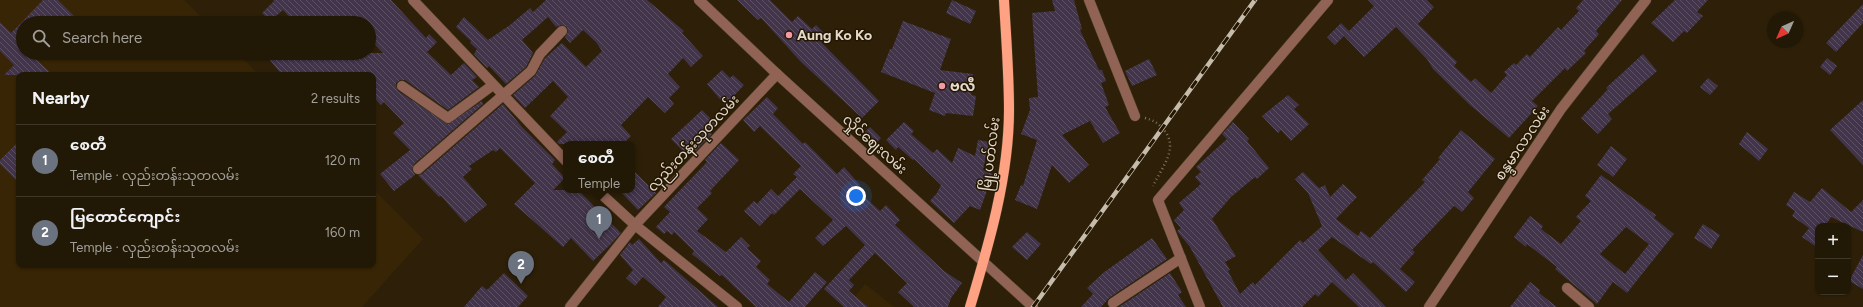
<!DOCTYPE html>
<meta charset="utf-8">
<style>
:root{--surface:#221806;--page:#2a2110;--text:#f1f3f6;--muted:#a2a09b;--line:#3f3728;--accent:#7c3aed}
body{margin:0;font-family:Figtree,"Noto Sans Myanmar",sans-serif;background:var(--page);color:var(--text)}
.controls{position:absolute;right:12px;bottom:12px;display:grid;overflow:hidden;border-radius:8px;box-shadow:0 1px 3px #0004}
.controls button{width:36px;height:36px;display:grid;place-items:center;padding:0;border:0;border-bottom:1px solid var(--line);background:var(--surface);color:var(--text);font:20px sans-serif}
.compass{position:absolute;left:1767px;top:12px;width:36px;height:36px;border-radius:50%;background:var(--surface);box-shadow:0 1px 3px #0004;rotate:225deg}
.you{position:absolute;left:856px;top:196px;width:14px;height:14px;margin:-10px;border:3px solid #fff;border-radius:50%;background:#1a73e8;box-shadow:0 0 0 6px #1a73e833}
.badge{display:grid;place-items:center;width:26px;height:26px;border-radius:50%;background:var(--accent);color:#fff;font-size:13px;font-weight:700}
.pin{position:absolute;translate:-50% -33px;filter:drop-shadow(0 1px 2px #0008)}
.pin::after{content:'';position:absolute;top:21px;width:14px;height:12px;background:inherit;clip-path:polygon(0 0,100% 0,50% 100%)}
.popup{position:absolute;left:563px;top:141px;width:72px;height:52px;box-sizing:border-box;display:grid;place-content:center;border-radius:8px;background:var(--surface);filter:drop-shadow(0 1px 3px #0005);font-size:13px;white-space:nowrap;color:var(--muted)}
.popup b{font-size:15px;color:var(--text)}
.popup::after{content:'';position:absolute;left:50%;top:100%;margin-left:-8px;border:8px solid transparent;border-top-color:var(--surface)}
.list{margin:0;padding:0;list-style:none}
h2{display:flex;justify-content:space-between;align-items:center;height:52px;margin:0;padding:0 16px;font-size:17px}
h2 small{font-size:13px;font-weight:400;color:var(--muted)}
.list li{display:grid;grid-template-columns:26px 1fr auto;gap:12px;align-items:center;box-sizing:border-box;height:72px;padding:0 16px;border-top:1px solid var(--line)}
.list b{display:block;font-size:15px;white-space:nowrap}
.list p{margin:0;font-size:13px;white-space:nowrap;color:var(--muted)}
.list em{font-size:13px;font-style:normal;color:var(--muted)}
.icon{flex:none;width:22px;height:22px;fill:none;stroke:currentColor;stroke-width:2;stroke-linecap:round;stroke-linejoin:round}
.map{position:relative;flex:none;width:1863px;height:307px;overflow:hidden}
.search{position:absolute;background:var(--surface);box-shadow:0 1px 3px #0004;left:16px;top:16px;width:360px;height:44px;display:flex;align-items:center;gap:10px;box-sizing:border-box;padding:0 14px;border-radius:22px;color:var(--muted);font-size:15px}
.panel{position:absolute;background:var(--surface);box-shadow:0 1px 3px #0004;left:16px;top:72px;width:360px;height:196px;border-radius:8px}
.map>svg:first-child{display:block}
</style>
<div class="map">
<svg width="1863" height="307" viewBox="0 0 1863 307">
<defs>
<pattern id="building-back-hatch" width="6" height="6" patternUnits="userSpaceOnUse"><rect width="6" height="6" fill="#42344a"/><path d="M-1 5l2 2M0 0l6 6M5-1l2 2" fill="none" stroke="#5d5163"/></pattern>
</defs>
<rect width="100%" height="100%" fill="#2e2008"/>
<g fill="#372505">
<polygon points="0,0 184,0 207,23 23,23 23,53 237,53 259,75 19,75 19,265 373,265 373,189 423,239 362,307 0,307"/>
<polygon points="865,284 894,307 847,307"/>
</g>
<g fill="url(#building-back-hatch)" fill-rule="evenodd">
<polygon points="43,0 58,0 81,23 23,23 23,53 44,53 37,60 53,75 4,75 14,65 0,51 0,22 11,33"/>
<polygon points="273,0 391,0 426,38 429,34 437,42 427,52 451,75 464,63 477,77 472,80 479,87 448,110 405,80 400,80 396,83 396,86 398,91 448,124 482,101 483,104 414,164 412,170 415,175 394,191 380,174 410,150 393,133 404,123 384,102 381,105 373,96 373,75 282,75 269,59 277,53 383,53 369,38 373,35 369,31 369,23 295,23 283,10 270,21 262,13 274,1"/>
<polygon points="546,0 647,0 684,31 682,33 703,56 691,67 683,58 668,74 680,87 669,98 674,104 665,113 648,97 621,125 631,136 623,144 559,144 557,142 567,132 550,116 568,97 553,81 525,108 513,95 535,76 545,58 562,43 586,67 602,51 596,42 583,30 570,43 565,37 568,32 567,27 561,25 556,27 548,17 522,40 533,53 526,67 506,84 489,66 487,68 474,54 477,49 470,43 471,41 456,27 464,17 488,40 510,25 530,8 533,12"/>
<polygon points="737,0 770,0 792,22 798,16 812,29 816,25 827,36 821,42 879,101 862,118 801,62 761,18 758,20"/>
<polygon points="952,0 976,11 970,24 946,13"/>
<polygon points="1052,0 1074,0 1082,29 1080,30 1099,70 1102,70 1106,81 1101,83 1109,105 1105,107 1120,133 1103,143 1090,121 1062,135 1089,165 1069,183 1052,165 1037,209 1015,200 1021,185 1023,186 1037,140 1021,134 1030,110 1029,98 1038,97 1032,13 1055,11"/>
<polygon points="1368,0 1427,0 1434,7 1418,24 1457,62 1454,66 1471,82 1475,78 1491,93 1507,75 1504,72 1514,63 1516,65 1527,54 1530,57 1558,27 1561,30 1579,11 1576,8 1583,0 1622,0 1596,31 1599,34 1584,51 1586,53 1567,71 1565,68 1532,101 1538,106 1509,138 1470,105 1433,69 1427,59 1396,27 1364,57 1344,36 1335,45 1327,37 1341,23 1349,31 1374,6"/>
<polygon points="1675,0 1708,0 1697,12 1703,16 1687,33 1684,31 1673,42 1651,23"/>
<polygon points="1863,4 1863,23 1836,52 1826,43"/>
<polygon points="903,21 951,39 940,70 973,74 971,95 976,96 973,116 946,113 945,116 929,110 935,93 881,72 890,49 892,49"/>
<polygon points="1643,54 1657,71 1608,114 1612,119 1598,134 1581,118 1608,89 1606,88"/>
<polygon points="1827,58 1837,66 1830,75 1820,67"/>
<polygon points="1149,59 1157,75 1132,86 1125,71"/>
<polygon points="722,70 730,78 733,75 744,85 725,105 707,84"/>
<polygon points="1708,78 1718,86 1710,95 1700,87"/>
<polygon points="1288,95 1299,105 1294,109 1309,124 1291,141 1281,130 1278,133 1262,116"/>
<polygon points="767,97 778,108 773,114 803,144 805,142 837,174 844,167 860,185 856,189 880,211 886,205 900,220 895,225 944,271 962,283 951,298 948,307 914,307 898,292 907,283 875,253 849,280 854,285 849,291 868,307 844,307 824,289 865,245 846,226 823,246 815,238 833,220 800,189 774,215 772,213 760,226 744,211 754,201 757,204 771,189 778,196 797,177 793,174 801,166 760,126 754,132 743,120"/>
<polygon points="1863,100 1863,165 1830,130"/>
<polygon points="503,104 522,127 555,160 552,164 565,178 553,190 578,190 621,233 610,245 593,261 571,238 563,247 514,204 535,183 500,148 496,152 493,150 469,166 472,169 463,177 487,205 465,223 441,196 439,197 418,175 422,174"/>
<polygon points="702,110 716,124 709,132 712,134 696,151 692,146 685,153 671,139"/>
<polygon points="904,122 914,131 911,134 933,153 937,149 952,163 958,148 975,156 978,140 989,142 983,170 993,174 980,210 970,206 954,223 930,201 937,193 941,185 914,159 913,160 898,147 896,150 886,140"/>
<polygon points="1233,122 1249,139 1247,141 1269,168 1257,179 1255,177 1231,197 1212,219 1236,256 1225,262 1230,270 1228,271 1240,294 1253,282 1255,285 1300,240 1303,243 1322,226 1308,193 1295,179 1303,172 1319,188 1325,185 1330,197 1343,184 1357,197 1336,219 1358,236 1361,231 1370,238 1425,182 1422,180 1440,159 1438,158 1461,130 1495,159 1468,192 1474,198 1462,212 1454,206 1412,250 1415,252 1400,269 1415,282 1406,292 1373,262 1371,264 1332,237 1318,250 1346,280 1353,273 1386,307 1359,307 1332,282 1318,297 1315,294 1302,307 1223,307 1190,247 1177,231 1181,228 1174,220 1184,210 1179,203 1201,184 1195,177 1201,172 1196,167 1227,139 1222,134"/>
<polygon points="870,127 881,138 873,146 862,135"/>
<polygon points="1747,132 1768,149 1759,161 1739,144"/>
<polygon points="19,141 19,183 0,164 0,160"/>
<polygon points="721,143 739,160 710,191 712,193 697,208 708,219 697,231 726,252 741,237 750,246 747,248 761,261 756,267 770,280 767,284 789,302 815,272 827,282 805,307 756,307 722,275 720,276 692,254 694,251 674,232 672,235 667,231 664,234 656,227 670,212 664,207 707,162 705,160"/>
<polygon points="1611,146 1627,159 1613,177 1597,165"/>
<polygon points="632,169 656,193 638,210 619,190 632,190"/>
<path d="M1601,175L1656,215L1654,218L1674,234L1627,293L1613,282L1597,304L1555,269L1557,267L1527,244L1526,247L1514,237L1530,216L1543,226L1541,229L1561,244L1581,221L1576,217L1591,201L1585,196ZM1626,227L1649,244L1625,274L1600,254Z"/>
<polygon points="1822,188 1851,212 1863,200 1863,232 1831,217 1825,226 1818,226 1818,248 1802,237 1809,228 1792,216 1795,211 1786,205 1794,192 1810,202"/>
<polygon points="1703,224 1720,235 1711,249 1694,238"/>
<polygon points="1027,232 1041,244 1027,260 1012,247"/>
<polygon points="1152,238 1167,259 1109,298 1101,307 1081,307 1093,294 1087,288 1103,273"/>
<polygon points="639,239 661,263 664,260 718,307 658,307 666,297 643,277 635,286 626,278 633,270 620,255 630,242 632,245"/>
<polygon points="1863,255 1863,289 1849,281"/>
<polygon points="504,273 528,296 518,307 464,307 482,286 487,290"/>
<polygon points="1170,273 1182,292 1178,295 1186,307 1119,307"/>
<polygon points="1530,282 1540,290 1539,293 1557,307 1510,307"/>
</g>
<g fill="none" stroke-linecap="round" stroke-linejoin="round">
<defs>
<g id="minor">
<polyline points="413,0 566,161"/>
<polyline points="699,0 777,74 1033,307"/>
<polyline points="1089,0 1135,116"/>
<polyline points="402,86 448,118 493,85"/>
<polyline points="418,169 531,71 540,54 562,31"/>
<polyline points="597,190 635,225 737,307"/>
<polyline points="1567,288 1589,307"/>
<polyline points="1113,303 1181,258"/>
<polyline points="570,307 635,225 777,74"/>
<polyline points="1200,307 1158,200 1328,0"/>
<polyline points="1429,307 1561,109 1646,0"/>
</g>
<path id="major" d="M970,307C989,244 1009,176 1009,110C1009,73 1006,37 1004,0"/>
</defs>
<use href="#minor" stroke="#4b3e27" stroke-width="11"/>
<use href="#major" stroke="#4b3e27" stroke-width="11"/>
<path stroke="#817561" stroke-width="2.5" stroke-dasharray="1 3" stroke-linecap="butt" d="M1145,118C1153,120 1157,122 1163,129C1180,147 1162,167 1153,186"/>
<use href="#minor" stroke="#906354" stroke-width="10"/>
<use href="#major" stroke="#ffa284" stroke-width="10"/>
<defs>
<polyline id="rail" points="1033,307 1255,0"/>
</defs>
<use href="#rail" stroke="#c6bcab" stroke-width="4.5"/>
<use href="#rail" stroke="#241601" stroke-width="3" stroke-dasharray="9" stroke-linecap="butt"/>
</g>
<g fill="#f49aa6" stroke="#241601" stroke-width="1.5">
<circle cx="789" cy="35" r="4"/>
<circle cx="942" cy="86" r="4"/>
</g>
<g text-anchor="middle" stroke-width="3" stroke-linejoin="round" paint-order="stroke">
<g font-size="14" font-weight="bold" fill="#e3dacb" stroke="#241601" text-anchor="start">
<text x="797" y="40">Aung Ko Ko</text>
<text x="950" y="91">ဗလီ</text>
</g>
<g font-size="14" fill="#e3dacb" stroke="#241601">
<text transform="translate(693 143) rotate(-47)" y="5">လှည်းတန်းသုတလမ်း</text>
<text transform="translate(1522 143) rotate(-56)" y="5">စန္ဒမာလာလမ်း</text>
<text transform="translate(875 144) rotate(42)" y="5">လှိုင်ဈေးလမ်း</text>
<text transform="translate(990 154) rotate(-83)" y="5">မြို့ပတ်လမ်း</text>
</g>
</g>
</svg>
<div class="controls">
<button>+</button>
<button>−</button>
</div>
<svg class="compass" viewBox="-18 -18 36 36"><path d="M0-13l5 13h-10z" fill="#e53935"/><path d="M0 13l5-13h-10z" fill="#a2a09b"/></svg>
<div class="you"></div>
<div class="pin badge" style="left:599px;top:239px;background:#6b7280">1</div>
<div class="popup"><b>စေတီ</b>Temple</div>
<div class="pin badge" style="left:521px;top:284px;background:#6b7280">2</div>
<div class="search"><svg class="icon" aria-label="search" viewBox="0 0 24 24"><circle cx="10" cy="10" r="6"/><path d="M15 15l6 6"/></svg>Search here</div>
<section class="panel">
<h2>Nearby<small>2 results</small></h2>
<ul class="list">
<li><span class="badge" style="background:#6b7280">1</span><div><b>စေတီ</b><p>Temple · လှည်းတန်းသုတလမ်း</p></div><em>120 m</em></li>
<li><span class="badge" style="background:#6b7280">2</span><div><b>မြတောင်ကျောင်း</b><p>Temple · လှည်းတန်းသုတလမ်း</p></div><em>160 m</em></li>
</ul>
</section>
</div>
